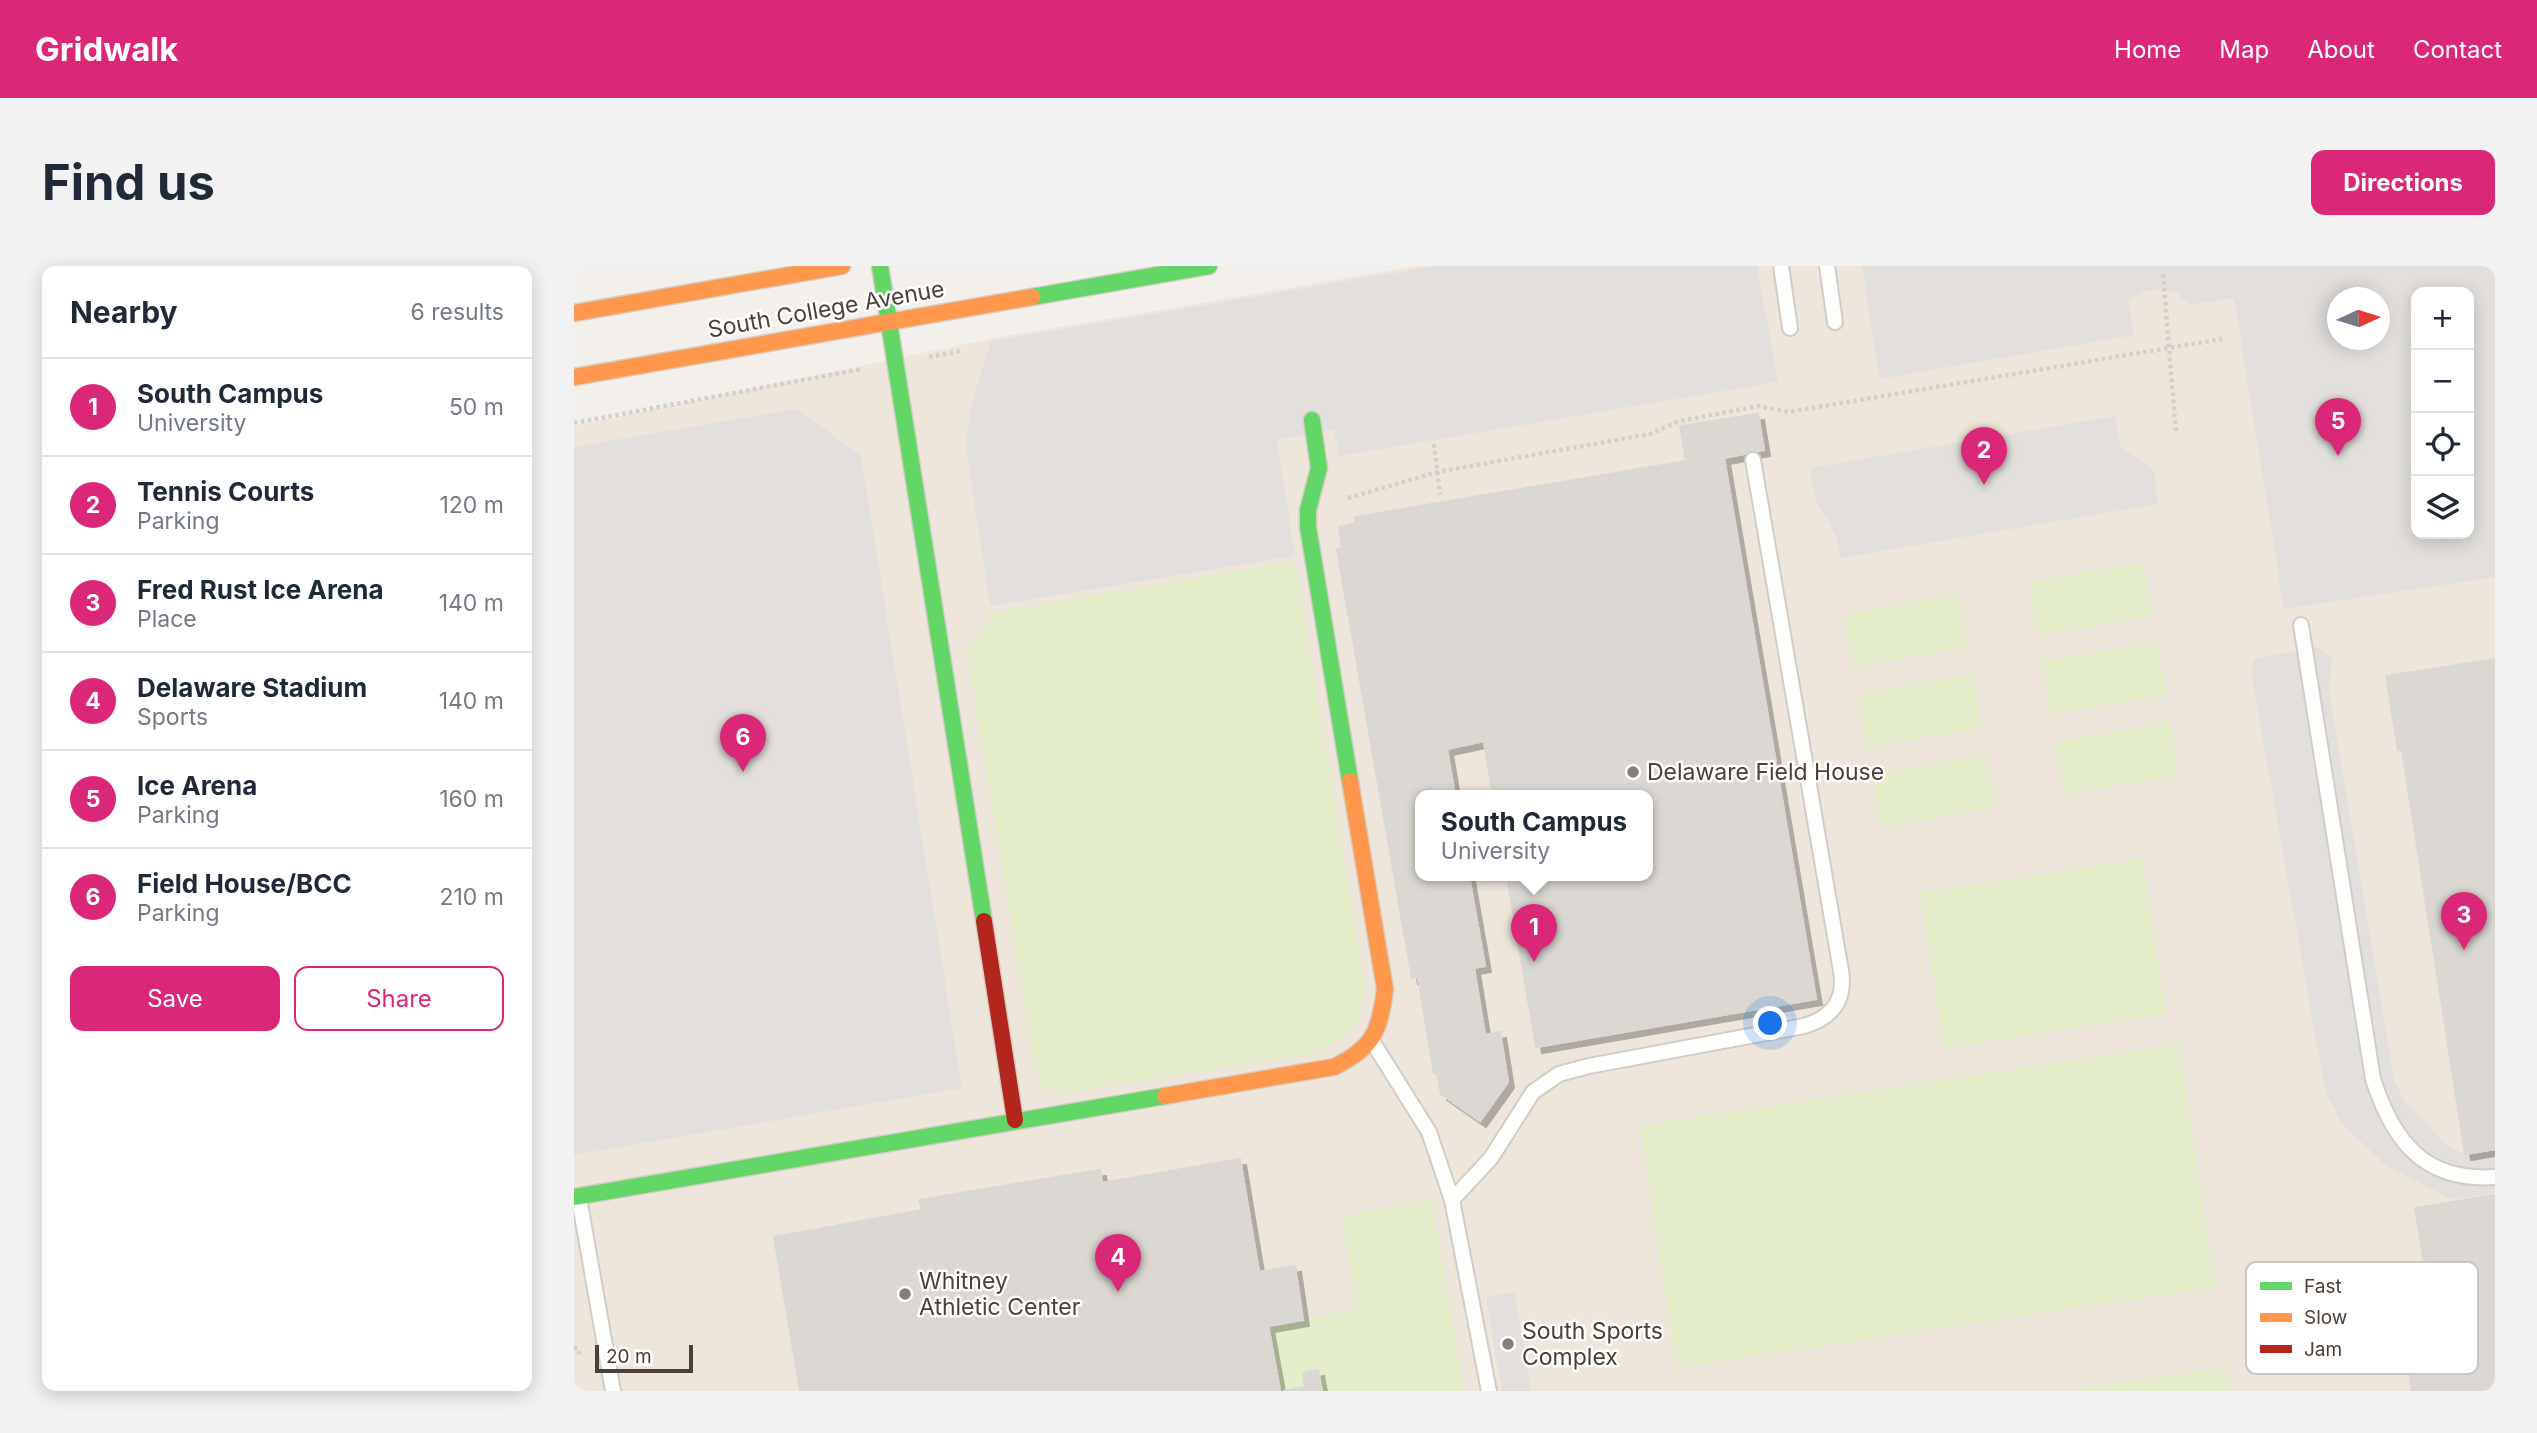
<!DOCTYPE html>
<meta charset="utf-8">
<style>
:root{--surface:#fff;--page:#f2f2f3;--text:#1f2937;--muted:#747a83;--line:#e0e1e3;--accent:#db2777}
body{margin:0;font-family:Inter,sans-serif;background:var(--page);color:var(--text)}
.controls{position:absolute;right:21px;top:21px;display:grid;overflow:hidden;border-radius:14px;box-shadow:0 4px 18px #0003}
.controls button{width:63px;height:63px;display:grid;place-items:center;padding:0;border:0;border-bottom:2px solid var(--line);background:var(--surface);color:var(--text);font:35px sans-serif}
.compass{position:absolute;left:1753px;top:21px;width:63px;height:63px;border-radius:50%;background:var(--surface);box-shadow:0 4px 18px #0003;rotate:86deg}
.scale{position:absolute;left:21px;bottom:18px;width:98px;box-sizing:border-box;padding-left:7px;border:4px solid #4b4037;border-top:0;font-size:19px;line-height:24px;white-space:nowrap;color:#4b4037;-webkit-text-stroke:5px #fff;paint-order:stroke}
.you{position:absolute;left:1197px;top:758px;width:24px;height:24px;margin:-18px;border:5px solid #fff;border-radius:50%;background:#1a73e8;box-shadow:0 0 0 10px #1a73e833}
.badge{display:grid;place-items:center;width:46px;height:46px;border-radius:50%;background:var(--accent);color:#fff;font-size:23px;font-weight:700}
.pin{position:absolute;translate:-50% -58px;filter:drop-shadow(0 2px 4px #0008)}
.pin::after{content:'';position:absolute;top:37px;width:24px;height:21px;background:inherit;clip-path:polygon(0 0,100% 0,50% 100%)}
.popup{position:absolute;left:841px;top:524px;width:238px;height:91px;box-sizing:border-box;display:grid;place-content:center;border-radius:14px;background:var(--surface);filter:drop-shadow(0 2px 5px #0005);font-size:23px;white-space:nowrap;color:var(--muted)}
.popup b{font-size:26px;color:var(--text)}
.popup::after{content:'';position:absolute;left:50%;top:100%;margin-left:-14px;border:14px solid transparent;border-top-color:var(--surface)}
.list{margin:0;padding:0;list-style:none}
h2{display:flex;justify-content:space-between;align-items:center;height:91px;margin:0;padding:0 28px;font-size:30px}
h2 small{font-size:23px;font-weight:400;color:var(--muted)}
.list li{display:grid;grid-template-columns:46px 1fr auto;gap:21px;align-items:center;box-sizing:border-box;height:98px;padding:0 28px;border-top:2px solid var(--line)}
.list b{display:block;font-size:26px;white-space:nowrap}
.list p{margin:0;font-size:23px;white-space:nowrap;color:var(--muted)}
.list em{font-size:23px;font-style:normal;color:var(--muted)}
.actions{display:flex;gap:14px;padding:21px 28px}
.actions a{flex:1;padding:16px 0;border:2px solid var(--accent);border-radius:14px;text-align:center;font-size:24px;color:var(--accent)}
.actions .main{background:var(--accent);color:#fff}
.icon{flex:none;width:38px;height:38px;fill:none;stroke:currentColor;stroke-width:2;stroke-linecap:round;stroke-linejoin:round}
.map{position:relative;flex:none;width:1921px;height:1125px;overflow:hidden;border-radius:14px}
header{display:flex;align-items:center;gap:42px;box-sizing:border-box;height:98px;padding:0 35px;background:var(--accent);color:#fff}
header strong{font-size:33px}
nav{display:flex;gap:38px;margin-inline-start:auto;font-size:24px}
.intro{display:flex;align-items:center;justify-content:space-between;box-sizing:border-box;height:168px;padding:0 42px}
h1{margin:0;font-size:49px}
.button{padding:18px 32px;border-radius:14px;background:var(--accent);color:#fff;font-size:24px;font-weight:700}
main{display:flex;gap:42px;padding:0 42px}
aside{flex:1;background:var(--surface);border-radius:14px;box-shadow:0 4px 18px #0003}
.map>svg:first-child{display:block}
</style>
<header>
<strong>Gridwalk</strong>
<nav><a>Home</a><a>Map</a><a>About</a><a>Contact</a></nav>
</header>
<div class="intro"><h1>Find us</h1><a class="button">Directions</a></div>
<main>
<aside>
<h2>Nearby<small>6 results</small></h2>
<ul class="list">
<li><span class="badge">1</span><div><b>South Campus</b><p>University</p></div><em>50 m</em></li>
<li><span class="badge">2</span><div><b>Tennis Courts</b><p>Parking</p></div><em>120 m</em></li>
<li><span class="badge">3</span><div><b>Fred Rust Ice Arena</b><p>Place</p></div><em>140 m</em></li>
<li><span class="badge">4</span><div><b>Delaware Stadium</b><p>Sports</p></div><em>140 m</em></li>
<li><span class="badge">5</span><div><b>Ice Arena</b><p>Parking</p></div><em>160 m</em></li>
<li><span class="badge">6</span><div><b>Field House/BCC</b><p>Parking</p></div><em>210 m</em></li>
</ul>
<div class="actions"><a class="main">Save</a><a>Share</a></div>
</aside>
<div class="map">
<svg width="1921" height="1125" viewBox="0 0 1921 1125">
<defs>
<filter id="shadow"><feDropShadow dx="6" dy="6" stdDeviation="0" flood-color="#0004"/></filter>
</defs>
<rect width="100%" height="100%" fill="#f3f0ec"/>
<path fill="#eee6db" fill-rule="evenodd" d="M844,0H1921V1125H0V160L420,72ZM1842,26H1895V268H1842ZM1764,32H1806V74H1764ZM846,530H1074V610H846Z"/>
<g fill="#e4eeca">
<path d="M721,295L790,716C792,753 772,774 739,787L482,828L469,821L462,810L393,388L417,347Z"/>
<polygon points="1569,297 1578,350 1463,369 1454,316"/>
<polygon points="1385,328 1393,381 1279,401 1270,348"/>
<polygon points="1582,376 1592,429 1477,448 1468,395"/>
<polygon points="1399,408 1407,462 1293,481 1284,428"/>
<polygon points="1596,456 1605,509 1490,528 1481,476"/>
<polygon points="1412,489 1422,541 1307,561 1298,508"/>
<polygon points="1568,593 1592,748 1370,782 1346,627"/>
<polygon points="1605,778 1641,1021 1102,1102 1066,860"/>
<polygon points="857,933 890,1125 245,1125 695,1060 784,1043 767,950"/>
<polygon points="1653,1101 1657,1125 1491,1125"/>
</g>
<g fill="#e2dfdc" fill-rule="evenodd">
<polygon points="862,0 1183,0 1204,116 765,190 760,163 703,174 721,290 416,340 392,182 396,143 417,75"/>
<path d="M1288,0H1921V311L1710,343L1660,32L1615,39L1603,27L1586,23L1571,25L1554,33L1560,69L1305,113ZM1842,26H1895V268H1842ZM1764,32H1806V74H1764Z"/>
<polygon points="223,143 287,190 388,822 0,889 0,181"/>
<polygon points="1541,150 1546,180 1580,205 1584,238 1266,292 1262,269 1241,233 1236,202"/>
<polygon points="1743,381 1758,391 1755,426 1821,817 1831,835 1872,878 1885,886 1897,889 1921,885 1921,927 1877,933 1811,899 1768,857 1751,825 1677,406 1680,393"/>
<polygon points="940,1026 957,1125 928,1125 912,1031"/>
</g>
<g fill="#dbd7d3" stroke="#dbd7d2" stroke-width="2" filter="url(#shadow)">
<polygon points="1184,148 1190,184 1150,192 1242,733 962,781 933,610 1074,610 1074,530 919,530 910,475 873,483 881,530 846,530 846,610 895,610 911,700 900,702 911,769 926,766 934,816 906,855 867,828 863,807 860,807 844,711 838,712 763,283 768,282 765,261 782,257 781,251 1112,195 1106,160"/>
<polygon points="1921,393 1921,883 1891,888 1828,484 1824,484 1812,410"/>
<polygon points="666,893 685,1006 721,1000 729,1054 694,1060 692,1048 629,1058 621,1008 571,1007 334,1049 289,1066 298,1115 245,1125 226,1125 200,971 348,944 345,934 526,904 528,917"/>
<polygon points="1921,929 1921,1125 1838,1125 1818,1002 1850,996 1841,942"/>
<polygon points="571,1007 621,1008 629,1058 692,1048 706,1125 245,1125 298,1115 289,1066 334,1049"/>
<polygon points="744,1104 748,1125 710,1125 731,1121 729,1107"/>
</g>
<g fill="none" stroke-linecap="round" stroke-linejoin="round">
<defs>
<g id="lane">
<polyline points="1207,0 1216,62"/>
<polyline points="1253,0 1261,56"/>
<path d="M1727,359L1799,813C1819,875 1850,916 1921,911"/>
<polyline points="798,775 855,866 878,934 915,1125"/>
<polyline points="5,932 39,1125"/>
<path d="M878,934L917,892L959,826L985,808L1015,800L1230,760C1257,752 1272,735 1267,705L1179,194"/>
</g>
<g id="fast">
<polyline points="306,0 410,655"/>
<polyline points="458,31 635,0"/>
<polyline points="738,154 745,202 734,244 734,261 776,515"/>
<polyline points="0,931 591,830"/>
</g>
<g id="slow">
<polyline points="0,47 268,0"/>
<polyline points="0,111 458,31"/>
<path d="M591,830L760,801C799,782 806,765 811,723L776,515"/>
</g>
<polyline id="jam" points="410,655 441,854"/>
</defs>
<use href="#lane" stroke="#d0ccc8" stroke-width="18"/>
<use href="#fast" stroke="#d4cec4" stroke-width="19"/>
<use href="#slow" stroke="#d4cec4" stroke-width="19"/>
<use href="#jam" stroke="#d4cec4" stroke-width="19"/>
<g stroke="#d3d0cb" stroke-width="4.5" stroke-dasharray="3.5 3.5" stroke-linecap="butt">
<polyline points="1589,8 1602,167"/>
<polyline points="355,91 386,85"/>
<polyline points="0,157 288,103"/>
<polyline points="860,178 866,229"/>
<polyline points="774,232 863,206 1076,168 1106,155 1185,140 1214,146 1648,73"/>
<polyline points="0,1082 4,1082 6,1091"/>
</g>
<use href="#lane" stroke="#fdfdfc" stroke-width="14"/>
<use href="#fast" stroke="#63d668" stroke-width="16"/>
<use href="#slow" stroke="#ff974d" stroke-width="16"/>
<use href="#jam" stroke="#b3261e" stroke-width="16"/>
</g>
<g fill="#867e76" stroke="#fff" stroke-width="2.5">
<circle cx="1059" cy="506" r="7"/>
<circle cx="331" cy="1028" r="7"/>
<circle cx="934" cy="1078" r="7"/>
</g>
<g text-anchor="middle" stroke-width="5" stroke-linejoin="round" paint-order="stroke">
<g font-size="23" fill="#4b4037" stroke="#fff">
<text transform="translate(252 43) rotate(-10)" y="8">South College Avenue</text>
</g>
<g font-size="23" fill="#4b4037" stroke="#fff" text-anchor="start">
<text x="1073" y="514">Delaware Field House</text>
<text x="345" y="1023">Whitney<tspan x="345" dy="26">Athletic Center</tspan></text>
<text x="948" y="1073">South Sports<tspan x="948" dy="26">Complex</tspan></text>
</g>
</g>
<rect x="1672" y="996" width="232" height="112" rx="10" fill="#fff" stroke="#c9c6c3" stroke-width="2"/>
<rect x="1686" y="1016" width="32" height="8" fill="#63d668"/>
<rect x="1686" y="1047" width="32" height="9" fill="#ff974d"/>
<rect x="1686" y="1079" width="32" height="8" fill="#b3261e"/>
<g font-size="19" fill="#4b4037">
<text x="1730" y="1027">Fast</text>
<text x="1730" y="1058">Slow</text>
<text x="1730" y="1090">Jam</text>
</g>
</svg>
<div class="controls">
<button>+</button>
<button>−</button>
<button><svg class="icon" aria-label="locate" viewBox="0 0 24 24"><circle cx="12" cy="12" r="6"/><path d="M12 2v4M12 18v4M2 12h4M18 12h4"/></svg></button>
<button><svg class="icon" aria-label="layers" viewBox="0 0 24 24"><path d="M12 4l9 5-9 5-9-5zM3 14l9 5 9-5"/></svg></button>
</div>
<svg class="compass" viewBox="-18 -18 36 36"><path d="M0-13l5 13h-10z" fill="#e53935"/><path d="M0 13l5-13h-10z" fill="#747a83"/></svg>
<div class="scale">20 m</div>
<div class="you"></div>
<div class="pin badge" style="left:960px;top:696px">1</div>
<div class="popup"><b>South Campus</b>University</div>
<div class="pin badge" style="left:1410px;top:219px">2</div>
<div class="pin badge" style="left:1890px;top:684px">3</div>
<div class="pin badge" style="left:544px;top:1026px">4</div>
<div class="pin badge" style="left:1764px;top:190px">5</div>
<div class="pin badge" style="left:169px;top:506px">6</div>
</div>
</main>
